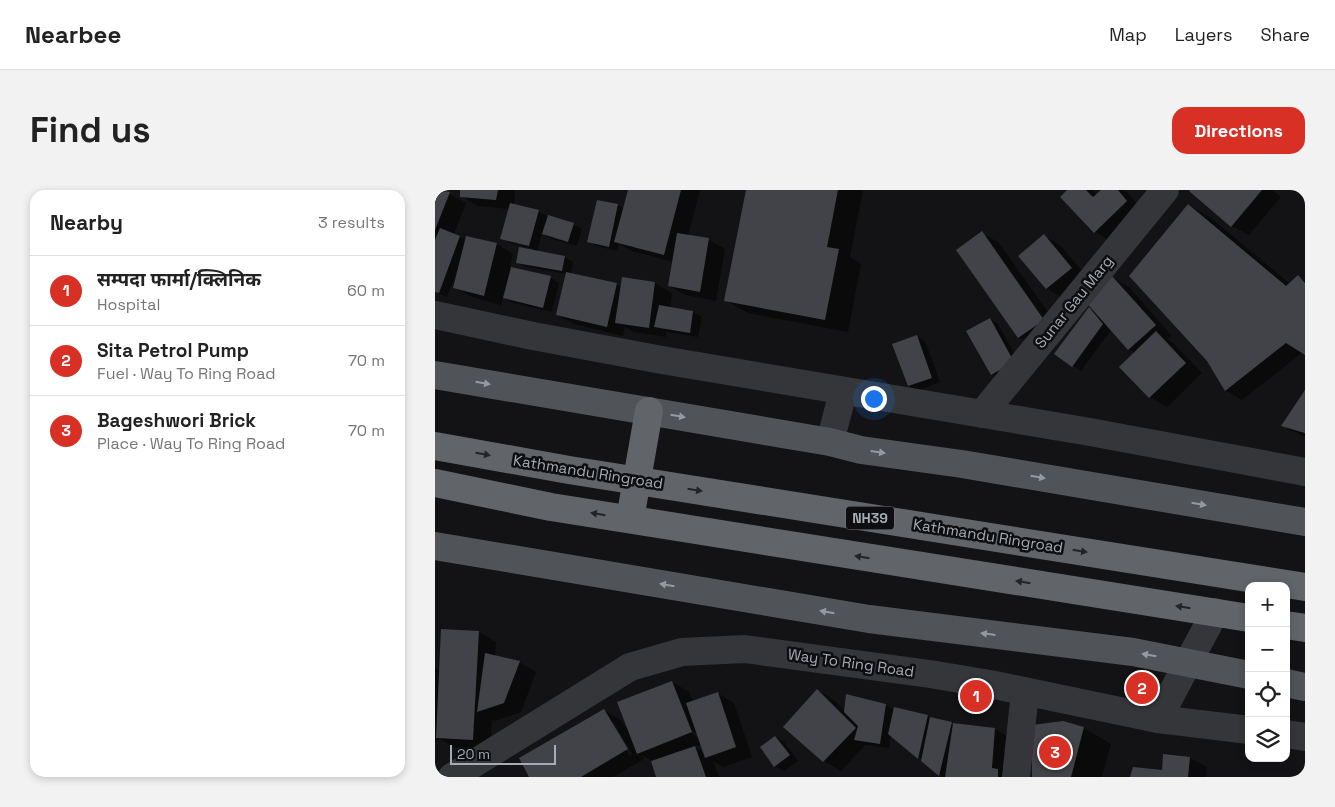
<!DOCTYPE html>
<meta charset="utf-8">
<style>
:root{--surface:#fff;--page:#f2f2f2;--text:#222;--muted:#767676;--line:#e0e0e0;--accent:#d93025}
body{margin:0;font-family:"Space Grotesk","Noto Sans Devanagari",sans-serif;background:var(--page);color:var(--text)}
.controls{position:absolute;right:15px;bottom:15px;display:grid;overflow:hidden;border-radius:10px;box-shadow:0 2px 8px #0003}
.controls button{width:45px;height:45px;display:grid;place-items:center;padding:0;border:0;border-bottom:1px solid var(--line);background:var(--surface);color:var(--text);font:25px sans-serif}
.scale{position:absolute;left:15px;bottom:12px;width:106px;box-sizing:border-box;padding-left:5px;border:2px solid #a5acb4;border-top:0;font-size:14px;line-height:18px;white-space:nowrap;color:#a5acb4;-webkit-text-stroke:4px #0e0e10;paint-order:stroke}
.you{position:absolute;left:438px;top:208px;width:18px;height:18px;margin:-12px;border:4px solid #fff;border-radius:50%;background:#1a73e8;box-shadow:0 0 0 8px #1a73e833}
.badge{display:grid;place-items:center;width:32px;height:32px;border-radius:50%;background:var(--accent);color:#fff;font-size:16px;font-weight:700}
.pin{position:absolute;translate:-50% -50%;border:2px solid #fff;box-shadow:0 1px 5px #0006}
.list{margin:0;padding:0;list-style:none}
h2{display:flex;justify-content:space-between;align-items:center;height:65px;margin:0;padding:0 20px;font-size:21px}
h2 small{font-size:16px;font-weight:400;color:var(--muted)}
.list li{display:grid;grid-template-columns:32px 1fr auto;gap:15px;align-items:center;box-sizing:border-box;height:70px;padding:0 20px;border-top:1px solid var(--line)}
.list b{display:block;font-size:19px;white-space:nowrap}
.list p{margin:0;font-size:16px;white-space:nowrap;color:var(--muted)}
.list em{font-size:16px;font-style:normal;color:var(--muted)}
.icon{flex:none;width:28px;height:28px;fill:none;stroke:currentColor;stroke-width:2;stroke-linecap:round;stroke-linejoin:round}
.map{position:relative;flex:none;width:870px;height:587px;overflow:hidden;border-radius:15px}
header{display:flex;align-items:center;gap:30px;box-sizing:border-box;height:70px;padding:0 25px;background:var(--surface);border-bottom:1px solid var(--line)}
header strong{font-size:24px}
nav{display:flex;gap:28px;margin-inline-start:auto;font-size:18px}
.intro{display:flex;align-items:center;justify-content:space-between;box-sizing:border-box;height:120px;padding:0 30px}
h1{margin:0;font-size:35px}
.button{padding:12px 22px;border-radius:15px;background:var(--accent);color:#fff;font-size:18px;font-weight:700}
main{display:flex;gap:30px;padding:0 30px}
aside{flex:1;background:var(--surface);border-radius:15px;box-shadow:0 2px 8px #0003}
.map>svg:first-child{display:block}
</style>
<header>
<strong>Nearbee</strong>
<nav><a>Map</a><a>Layers</a><a>Share</a></nav>
</header>
<div class="intro"><h1>Find us</h1><a class="button">Directions</a></div>
<main>
<aside>
<h2>Nearby<small>3 results</small></h2>
<ul class="list">
<li><span class="badge">1</span><div><b>सम्पदा फार्मा/क्लिनिक</b><p>Hospital</p></div><em>60 m</em></li>
<li><span class="badge">2</span><div><b>Sita Petrol Pump</b><p>Fuel · Way To Ring Road</p></div><em>70 m</em></li>
<li><span class="badge">3</span><div><b>Bageshwori Brick</b><p>Place · Way To Ring Road</p></div><em>70 m</em></li>
</ul>
</aside>
<div class="map">
<svg width="870" height="587" viewBox="0 0 870 587">
<rect width="100%" height="100%" fill="#131315"/>
<g fill="#0007" fill-rule="evenodd">
<polygon points="0,0 8,0 31,13 19,44 31,50 62,54 78,64 75,78 116,88 124,93 117,122 78,113 68,107 66,115 37,107 20,98 23,83 22,82 12,107 0,102"/>
<polygon points="27,0 80,0 79,15 103,21 114,27 138,34 147,39 142,56 117,49 107,43 102,62 129,67 138,72 136,84 181,94 187,97 188,88 220,93 237,103 235,118 258,122 267,127 263,147 231,142 231,147 199,142 190,137 188,146 139,134 122,125 132,84 91,77 82,72 99,62 99,59 75,53 67,49 74,19 43,16 26,6"/>
<polygon points="194,0 265,0 253,46 273,49 290,59 281,111 251,105 234,96 238,72 197,61 184,54 182,61 162,56 153,51 183,15 189,19"/>
<polygon points="312,0 428,0 415,67 426,74 413,142 313,123 290,110"/>
<polygon points="634,0 657,0 662,5 668,0 688,0 693,3 708,21 677,52 660,42 627,7"/>
<polygon points="756,0 837,0 846,7 814,45 797,36"/>
<polygon points="753,15 776,28 855,94 863,87 870,91 870,164 868,162 807,210 790,200"/>
<polygon points="547,43 564,53 625,139 601,157 584,147"/>
<polygon points="610,46 626,56 653,88 628,108 611,98"/>
<polygon points="677,87 694,97 737,146 732,149 738,153 767,183 732,217 715,207 685,177 701,163 694,159 677,139 646,181 621,164 654,118 661,122"/>
<polygon points="555,129 563,134 587,177 565,189 557,184"/>
<polygon points="481,146 490,151 505,192 483,201 474,196"/>
<polygon points="870,203 870,247 848,236"/>
<polygon points="44,442 61,452 60,467 84,472 101,482 86,522 60,531 57,529 55,559 19,557 5,549 0,551 0,478 5,481"/>
<path d="M237,492L254,502L258,512L282,503L299,513L317,567L288,577L278,571L284,587H223L217,571L207,565L209,569L178,587H96L169,520L186,530L193,541L194,540ZM176,533H179L197,564L195,566ZM253,538L263,544V547L251,540ZM267,554L270,563L260,557Z"/>
<polygon points="382,500 399,510 410,521 450,515 460,521 493,526 498,529 520,535 560,539 576,549 575,587 508,587 456,544 454,558 430,555 406,581 389,571 350,537"/>
<polygon points="628,532 649,538 676,554 667,587 599,587"/>
<polygon points="341,547 349,552 363,571 349,581 340,576"/>
<polygon points="755,568 772,577 771,587 697,587 729,581"/>
</g>
<g fill="#424348">
<polygon points="0,0 15,2 0,40"/>
<polygon points="25,0 63,0 61,10 25,7"/>
<polygon points="193,0 246,0 229,65 179,52"/>
<polygon points="311,0 403,0 392,57 404,59 390,130 289,111"/>
<polygon points="632,0 651,0 658,7 666,0 683,0 692,11 659,43 625,7"/>
<polygon points="755,0 827,0 796,37 754,1"/>
<polygon points="162,10 183,14 174,57 152,52"/>
<polygon points="75,13 104,20 94,56 65,49"/>
<polygon points="753,14 851,96 863,85 870,93 870,165 851,153 790,201 772,171 694,86"/>
<polygon points="113,25 139,33 133,52 107,44"/>
<polygon points="5,38 25,46 4,103 0,102 0,50"/>
<polygon points="547,41 609,130 583,148 521,60"/>
<polygon points="242,43 274,48 265,102 233,96"/>
<polygon points="609,44 637,78 611,99 583,66"/>
<polygon points="31,46 62,53 49,106 18,98"/>
<polygon points="84,57 130,66 127,81 81,73"/>
<polygon points="76,77 116,86 108,118 68,108"/>
<polygon points="131,82 182,93 172,137 121,125"/>
<polygon points="677,86 721,135 693,160 649,110"/>
<polygon points="187,87 220,92 214,138 180,133"/>
<polygon points="224,115 258,121 255,143 219,137"/>
<polygon points="654,117 668,134 637,177 619,164"/>
<polygon points="555,128 579,172 556,185 531,141"/>
<polygon points="721,141 751,173 714,208 684,177"/>
<polygon points="482,145 497,188 473,196 457,154"/>
<polygon points="870,200 870,243 846,236"/>
<polygon points="6,439 44,441 38,550 1,548"/>
<polygon points="50,463 85,471 69,513 42,522"/>
<polygon points="237,491 257,542 202,564 182,512"/>
<polygon points="382,499 421,538 388,572 348,537"/>
<polygon points="283,502 301,557 270,568 251,513"/>
<polygon points="411,504 451,514 445,554 419,550 423,536 409,522"/>
<polygon points="459,517 493,525 483,569 453,544"/>
<polygon points="169,519 193,559 146,587 94,587 84,568"/>
<polygon points="495,527 517,532 504,586 486,571"/>
<polygon points="628,531 649,537 636,587 597,587 597,535"/>
<polygon points="518,533 560,538 557,578 563,579 563,587 510,587"/>
<polygon points="340,546 355,565 339,577 325,557"/>
<polygon points="260,556 271,587 221,587 216,571"/>
<polygon points="728,564 755,567 753,587 695,587 698,577 727,580"/>
</g>
<g fill="none" stroke-linecap="round" stroke-linejoin="round">
<g stroke="#343639" stroke-width="28">
<polyline points="0,125 98,146 227,170 655,242 870,282"/>
<polyline points="547,224 730,0"/>
<polyline points="395,252 408,202"/>
<polyline points="723,529 814,540"/>
<polyline points="851,544 870,547"/>
<polyline points="17,587 195,477 247,462 310,459 495,484 555,494 723,529 780,422"/>
<polyline points="581,587 590,502"/>
</g>
<g stroke="#505358" stroke-width="28">
<polyline points="0,185 395,252 426,260 527,274 870,332"/>
<polyline points="0,356 434,429 698,462 814,485"/>
<polyline points="851,493 870,497"/>
</g>
<g stroke="#61656a" stroke-width="28">
<polyline points="0,256 134,280 870,397"/>
<polyline points="0,293 116,317 814,428"/>
<polyline points="195,329 214,221"/>
<polyline points="851,435 870,438"/>
</g>
</g>
<defs><path id="oneway-solid" d="M-6-.8H1V-3.2L6.5 0L1 3.2V.8H-6Z" transform="scale(1.25)"/></defs>
<g fill="#949aa2">
<use href="#oneway-solid" transform="translate(48 193) rotate(10)"/>
<use href="#oneway-solid" transform="translate(243 226) rotate(10)"/>
<use href="#oneway-solid" transform="translate(443 262) rotate(8)"/>
<use href="#oneway-solid" transform="translate(603 287) rotate(10)"/>
<use href="#oneway-solid" transform="translate(764 314) rotate(10)"/>
<use href="#oneway-solid" transform="translate(232 395) rotate(-170)"/>
<use href="#oneway-solid" transform="translate(392 422) rotate(-170)"/>
<use href="#oneway-solid" transform="translate(553 444) rotate(-173)"/>
<use href="#oneway-solid" transform="translate(714 465) rotate(-170)"/>
</g>
<g fill="#232426">
<use href="#oneway-solid" transform="translate(48 264) rotate(10)"/>
<use href="#oneway-solid" transform="translate(260 300) rotate(9)"/>
<use href="#oneway-solid" transform="translate(163 324) rotate(-171)"/>
<use href="#oneway-solid" transform="translate(645 361) rotate(9)"/>
<use href="#oneway-solid" transform="translate(427 367) rotate(-171)"/>
<use href="#oneway-solid" transform="translate(588 392) rotate(-171)"/>
<use href="#oneway-solid" transform="translate(748 417) rotate(-171)"/>
</g>
<g text-anchor="middle" stroke-width="5" stroke-linejoin="round" paint-order="stroke">
<rect fill="#0e0e10" stroke="#787d83" stroke-width="1" x="411" y="316.5" width="48" height="23" rx="4"/>
<g font-size="14" font-weight="bold" fill="#a5acb4">
<text x="435" y="333">NH39</text>
</g>
<g font-size="15" fill="#a5acb4" stroke="#0e0e10">
<text transform="translate(639 112) rotate(-51)" y="5">Sunar Gau Marg</text>
<text transform="translate(153 282) rotate(9)" y="5">Kathmandu Ringroad</text>
<text transform="translate(553 346) rotate(9)" y="5">Kathmandu Ringroad</text>
<text transform="translate(416 473) rotate(8)" y="5">Way To Ring Road</text>
</g>
</g>
</svg>
<div class="controls">
<button>+</button>
<button>−</button>
<button><svg class="icon" aria-label="locate" viewBox="0 0 24 24"><circle cx="12" cy="12" r="6"/><path d="M12 2v4M12 18v4M2 12h4M18 12h4"/></svg></button>
<button><svg class="icon" aria-label="layers" viewBox="0 0 24 24"><path d="M12 4l9 5-9 5-9-5zM3 14l9 5 9-5"/></svg></button>
</div>
<div class="scale">20 m</div>
<div class="you"></div>
<div class="pin badge" style="left:541px;top:506px">1</div>
<div class="pin badge" style="left:707px;top:498px">2</div>
<div class="pin badge" style="left:620px;top:562px">3</div>
</div>
</main>
